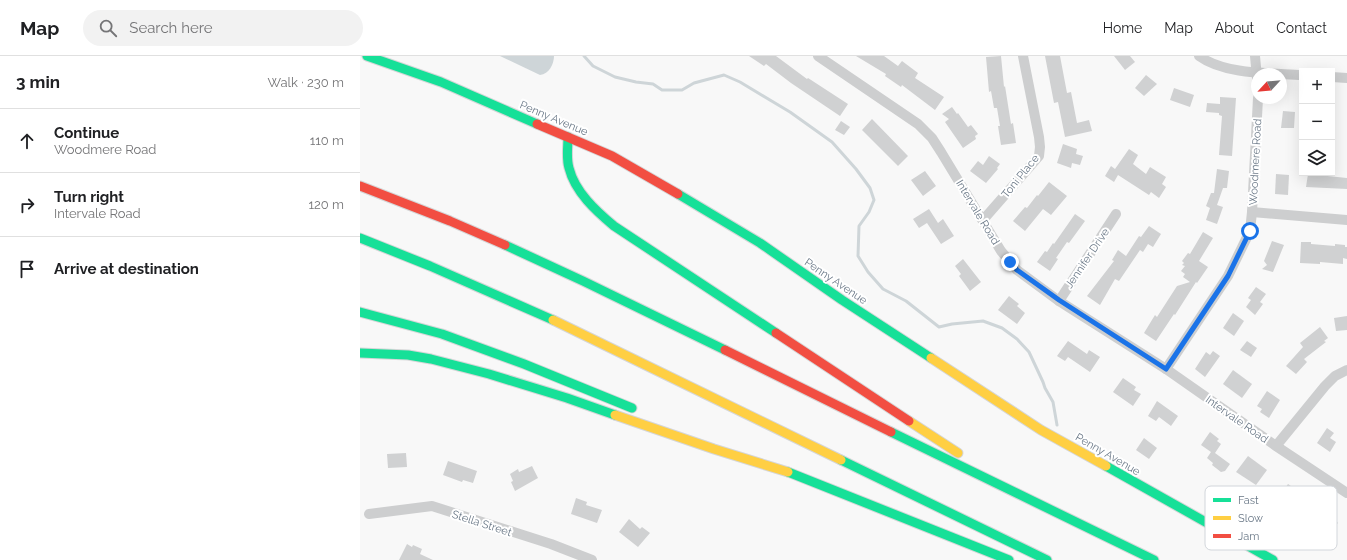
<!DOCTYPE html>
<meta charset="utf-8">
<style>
:root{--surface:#fff;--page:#f2f2f2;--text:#202124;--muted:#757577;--line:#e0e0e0}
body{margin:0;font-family:Raleway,sans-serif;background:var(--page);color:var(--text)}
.controls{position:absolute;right:12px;top:12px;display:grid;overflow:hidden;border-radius:0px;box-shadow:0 4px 16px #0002}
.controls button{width:36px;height:36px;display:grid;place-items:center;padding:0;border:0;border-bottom:1px solid var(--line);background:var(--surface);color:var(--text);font:20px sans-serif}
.compass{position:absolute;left:891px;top:12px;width:36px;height:36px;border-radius:50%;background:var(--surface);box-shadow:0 4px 16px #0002;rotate:244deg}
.stop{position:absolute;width:12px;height:12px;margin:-9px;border:3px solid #1a73e8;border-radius:50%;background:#fff}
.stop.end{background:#1a73e8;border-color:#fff;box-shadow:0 1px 4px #0008}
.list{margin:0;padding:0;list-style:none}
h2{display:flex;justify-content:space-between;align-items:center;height:52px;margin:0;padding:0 16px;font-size:17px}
h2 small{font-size:13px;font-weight:400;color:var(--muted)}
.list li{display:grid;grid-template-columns:26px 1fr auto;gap:12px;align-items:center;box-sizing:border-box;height:64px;padding:0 16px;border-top:1px solid var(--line)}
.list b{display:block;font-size:15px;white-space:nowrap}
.list p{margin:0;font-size:13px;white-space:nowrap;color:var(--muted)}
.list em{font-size:13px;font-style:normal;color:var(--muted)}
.icon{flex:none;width:22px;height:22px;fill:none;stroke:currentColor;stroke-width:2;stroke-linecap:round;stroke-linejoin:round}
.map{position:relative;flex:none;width:987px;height:504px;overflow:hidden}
header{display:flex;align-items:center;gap:24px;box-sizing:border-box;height:56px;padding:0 20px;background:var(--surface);border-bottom:1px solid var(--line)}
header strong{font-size:19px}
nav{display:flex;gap:22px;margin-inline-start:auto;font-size:14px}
.search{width:280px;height:36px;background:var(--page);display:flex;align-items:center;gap:10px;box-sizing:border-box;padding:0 14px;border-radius:22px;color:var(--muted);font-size:15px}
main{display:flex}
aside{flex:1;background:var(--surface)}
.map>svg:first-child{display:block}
</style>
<header>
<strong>Map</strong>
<div class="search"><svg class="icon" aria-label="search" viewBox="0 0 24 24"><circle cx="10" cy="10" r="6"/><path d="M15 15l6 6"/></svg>Search here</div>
<nav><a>Home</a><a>Map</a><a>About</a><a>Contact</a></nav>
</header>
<main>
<aside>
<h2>3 min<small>Walk · 230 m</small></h2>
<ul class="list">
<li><svg class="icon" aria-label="ahead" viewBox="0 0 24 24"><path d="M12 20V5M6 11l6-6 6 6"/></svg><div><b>Continue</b><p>Woodmere Road</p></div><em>110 m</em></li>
<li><svg class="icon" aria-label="right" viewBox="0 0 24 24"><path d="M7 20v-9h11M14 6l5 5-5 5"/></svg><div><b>Turn right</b><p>Intervale Road</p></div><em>120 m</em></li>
<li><svg class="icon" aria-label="arrive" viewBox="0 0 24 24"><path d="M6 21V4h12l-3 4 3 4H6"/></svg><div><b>Arrive at destination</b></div></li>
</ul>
</aside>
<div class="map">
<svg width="987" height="504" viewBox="0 0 987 504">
<rect width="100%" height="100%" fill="#f8f8f8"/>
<path fill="#ced5d8" d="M140,0H194C194,8 189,18 180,19Z"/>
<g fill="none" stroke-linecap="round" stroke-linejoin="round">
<polyline stroke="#ced5d8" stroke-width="3" points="224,0 233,10 255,21 276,26 293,28 302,34 322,34 334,27 364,19 380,26 430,56 472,86 496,113 510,132 514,144 509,156 499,170 498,200 508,216 523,233 546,245 579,271 592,268 623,265 642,272 657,283 669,296 683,326 685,332 693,346 697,369"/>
</g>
<g fill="#d0d1d2">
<polygon points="389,0 416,0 447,23 448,22 488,48 480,60 431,27 406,8 404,10"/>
<polygon points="496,0 524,0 538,10 542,5 558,17 555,22 584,41 575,54 542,29 541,31 525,20 526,18"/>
<polygon points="641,0 644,31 645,30 651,68 653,67 656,87 641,89 638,70 640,70 637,52 634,52 631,35 629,36 626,1"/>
<polygon points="685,0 700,0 707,37 711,36 717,67 729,64 732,75 705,81 698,46 694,47"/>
<polygon points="754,0 770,0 775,6 765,14"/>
<polygon points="786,19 797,28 784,40 775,32"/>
<polygon points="814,32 834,39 830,51 810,44"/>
<polygon points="860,41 876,42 872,100 859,99 862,60 859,59 859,57 846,56 847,47 860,48"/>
<polygon points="592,51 597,58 598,57 608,71 611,69 618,78 615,80 616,83 603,92 585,66 589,63 582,58"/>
<polygon points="923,55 935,56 934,72 921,72"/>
<polygon points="512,63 548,100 538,110 502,74"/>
<polygon points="481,65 490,71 484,79 475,74"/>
<polygon points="703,88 717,93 716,98 723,100 720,109 712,107 711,112 697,107"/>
<polygon points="769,93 778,99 773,108 786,118 790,111 806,121 802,128 806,131 799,142 791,136 789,139 758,119 754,126 745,120 751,110 755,113"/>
<polygon points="629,100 640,108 637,112 638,113 626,127 610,115 618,105 623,109"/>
<polygon points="857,113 869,115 867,132 863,132 857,149 863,151 857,168 846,164 850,152 846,150 851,137 854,137"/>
<polygon points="565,115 576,130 563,140 551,124"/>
<polygon points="916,118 929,119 928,139 915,138"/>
<polygon points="948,118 987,122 987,133 946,131"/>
<polygon points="689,126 707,140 691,159 683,153 665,175 653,165 665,151 667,152 677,139 678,140"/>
<polygon points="569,153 578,167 583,163 594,180 581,188 567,167 559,172 553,163"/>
<polygon points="715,158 725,165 709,187 707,186 696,202 698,203 690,215 677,206 685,195 687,196 693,187 694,188"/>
<polygon points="789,170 801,178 793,191 788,188 783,196 780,194 759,225 755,223 740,249 727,240 754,205 752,204 758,194 766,200 779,180 781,181"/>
<polygon points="843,176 853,182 839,205 848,211 837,227 836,226 815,259 814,258 796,285 784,277 795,259 797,261 817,230 830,226 823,221 825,218 821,215 825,210 822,209 824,207 822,205 828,197 830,198"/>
<polygon points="912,185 924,189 913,216 902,213 907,209 904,205"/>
<polygon points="941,186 951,186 951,188 975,190 975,188 985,189 985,191 987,191 987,203 983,202 983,208 960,206 960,208 940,207"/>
<polygon points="603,203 621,226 610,235 599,220 601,218 595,210"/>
<polygon points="896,231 906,238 900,246 903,248 895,259 886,251 891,244 888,242"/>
<polygon points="649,240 659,248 657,250 665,257 657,268 638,254"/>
<polygon points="873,257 884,265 874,280 863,272"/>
<polygon points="987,260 987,274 976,275 974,262"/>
<polygon points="960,271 968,282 964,285 966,286 944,303 947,306 936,318 926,310 943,291 940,287"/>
<polygon points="708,285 727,298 729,294 740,301 730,316 708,301 705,305 697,300"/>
<polygon points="887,285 897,292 891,301 880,294"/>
<polygon points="853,295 860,300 845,321 835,313 846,296 850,299"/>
<polygon points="873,314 892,328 882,342 863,328"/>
<polygon points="763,322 776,331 774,334 781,338 773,350 753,336"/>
<polygon points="907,335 920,344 909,362 900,356 902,353 897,350"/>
<polygon points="797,345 818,360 811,370 799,361 796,365 788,360"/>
<polygon points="967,372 974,377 970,382 976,386 970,396 957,387"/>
<polygon points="850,376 859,383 857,385 861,388 855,397 870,408 865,415 861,416 852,409 853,407 847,402 851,396 841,389"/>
<polygon points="784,382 797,392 789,403 776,394"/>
<polygon points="46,397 47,411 28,412 27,398"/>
<polygon points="888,400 907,414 896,429 876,416"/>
<polygon points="88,405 117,415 113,427 103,424 102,426 83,419"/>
<polygon points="172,410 178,422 155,435 151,426 153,425 150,418 158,413 159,416"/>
<polygon points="928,428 969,456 978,467 971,474 961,463 960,465 954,461 950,466 943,461 946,456 921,438"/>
<polygon points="216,442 227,446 226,449 242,454 237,467 211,458"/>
<polygon points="269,463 280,473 282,471 290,477 278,491 259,476"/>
<polygon points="47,488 52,491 53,489 62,493 60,498 73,504 39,504"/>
</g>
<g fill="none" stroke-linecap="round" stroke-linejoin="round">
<defs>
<g id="fast">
<polyline points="7,0 81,26 177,68"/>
<path d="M208,81C208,91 206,102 209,112C215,136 236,155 254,170L416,277"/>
<polyline points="318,138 400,187 482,244 571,302"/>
<polyline points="0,182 70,210 193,264"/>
<polyline points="145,189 223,225 365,294"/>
<polyline points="0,256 82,278 164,308 272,352"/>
<polyline points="0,297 48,299 71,303 129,318 207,342 255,359"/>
<polyline points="531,376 794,504"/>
<polyline points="481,404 687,504"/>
<polyline points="746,410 913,504"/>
<polyline points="428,416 649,504"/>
</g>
<g id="slow">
<polyline points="193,264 481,404"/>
<polyline points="571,302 681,374 746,410"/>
<polyline points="255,359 354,393 428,416"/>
<polyline points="549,365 598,397"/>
</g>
<g id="jam">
<polyline points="177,68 252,100 318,138"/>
<polyline points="0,130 90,165 145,189"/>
<polyline points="416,277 549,365"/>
<polyline points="365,294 531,376"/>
</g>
</defs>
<use href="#fast" stroke="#d5d6d7" stroke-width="11"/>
<use href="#slow" stroke="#d5d6d7" stroke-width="11"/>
<use href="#jam" stroke="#d5d6d7" stroke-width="11"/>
<g stroke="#cdcecf" stroke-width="10">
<polyline points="458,0 558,68 572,82 581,96 641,195 657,214 699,245 806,313 916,390 987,437"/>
<path d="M839,0C865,19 911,17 942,19"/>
<polyline points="895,0 897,22"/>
<polyline points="972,21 987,22"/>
<polyline points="892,156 987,164"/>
<polyline points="623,164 679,100 680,91 679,81 663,0"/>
<polyline points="699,245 756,158"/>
<polyline points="806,313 868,220 890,175 892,156 898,42"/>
<polyline points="916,390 965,330 975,320 987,314"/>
<polyline points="9,458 72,450 191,488 232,504"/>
</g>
<use href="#fast" stroke="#16e098" stroke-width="9"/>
<use href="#slow" stroke="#ffcf43" stroke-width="9"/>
<use href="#jam" stroke="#f24e42" stroke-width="9"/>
</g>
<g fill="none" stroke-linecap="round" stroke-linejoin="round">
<polyline stroke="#1a73e8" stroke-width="5" points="650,206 657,214 699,244 806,313 868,220 890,175"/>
</g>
<g text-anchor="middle" stroke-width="4" stroke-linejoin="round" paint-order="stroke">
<g font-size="11" fill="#6a7887" stroke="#fff">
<text transform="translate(194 62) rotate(23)" y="4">Penny Avenue</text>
<text transform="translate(895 106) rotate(-87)" y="4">Woodmere Road</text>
<text transform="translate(660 120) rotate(-51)" y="4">Toni Place</text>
<text transform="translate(618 156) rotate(59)" y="4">Intervale Road</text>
<text transform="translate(727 202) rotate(-56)" y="4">Jennifer Drive</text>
<text transform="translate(476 225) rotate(34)" y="4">Penny Avenue</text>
<text transform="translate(877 363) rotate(35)" y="4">Intervale Road</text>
<text transform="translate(748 398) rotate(30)" y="4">Penny Avenue</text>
<text transform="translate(122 467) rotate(18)" y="4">Stella Street</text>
</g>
</g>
<rect x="845" y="430" width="132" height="64" rx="6" fill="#fff" stroke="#d2d6db" stroke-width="1"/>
<rect x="853" y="442" width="18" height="4" fill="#16e098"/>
<rect x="853" y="460" width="18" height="4" fill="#ffcf43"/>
<rect x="853" y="478" width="18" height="4" fill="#f24e42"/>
<g font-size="11" fill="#6a7887">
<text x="878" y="448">Fast</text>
<text x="878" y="466">Slow</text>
<text x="878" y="484">Jam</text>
</g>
</svg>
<div class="controls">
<button>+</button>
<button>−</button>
<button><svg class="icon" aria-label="layers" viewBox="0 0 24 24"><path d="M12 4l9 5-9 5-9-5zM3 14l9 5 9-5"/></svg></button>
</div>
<svg class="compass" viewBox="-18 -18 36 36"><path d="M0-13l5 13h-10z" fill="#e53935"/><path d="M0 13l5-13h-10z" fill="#757577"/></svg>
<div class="stop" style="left:890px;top:175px"></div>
<div class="stop end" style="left:650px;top:206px"></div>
</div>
</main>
